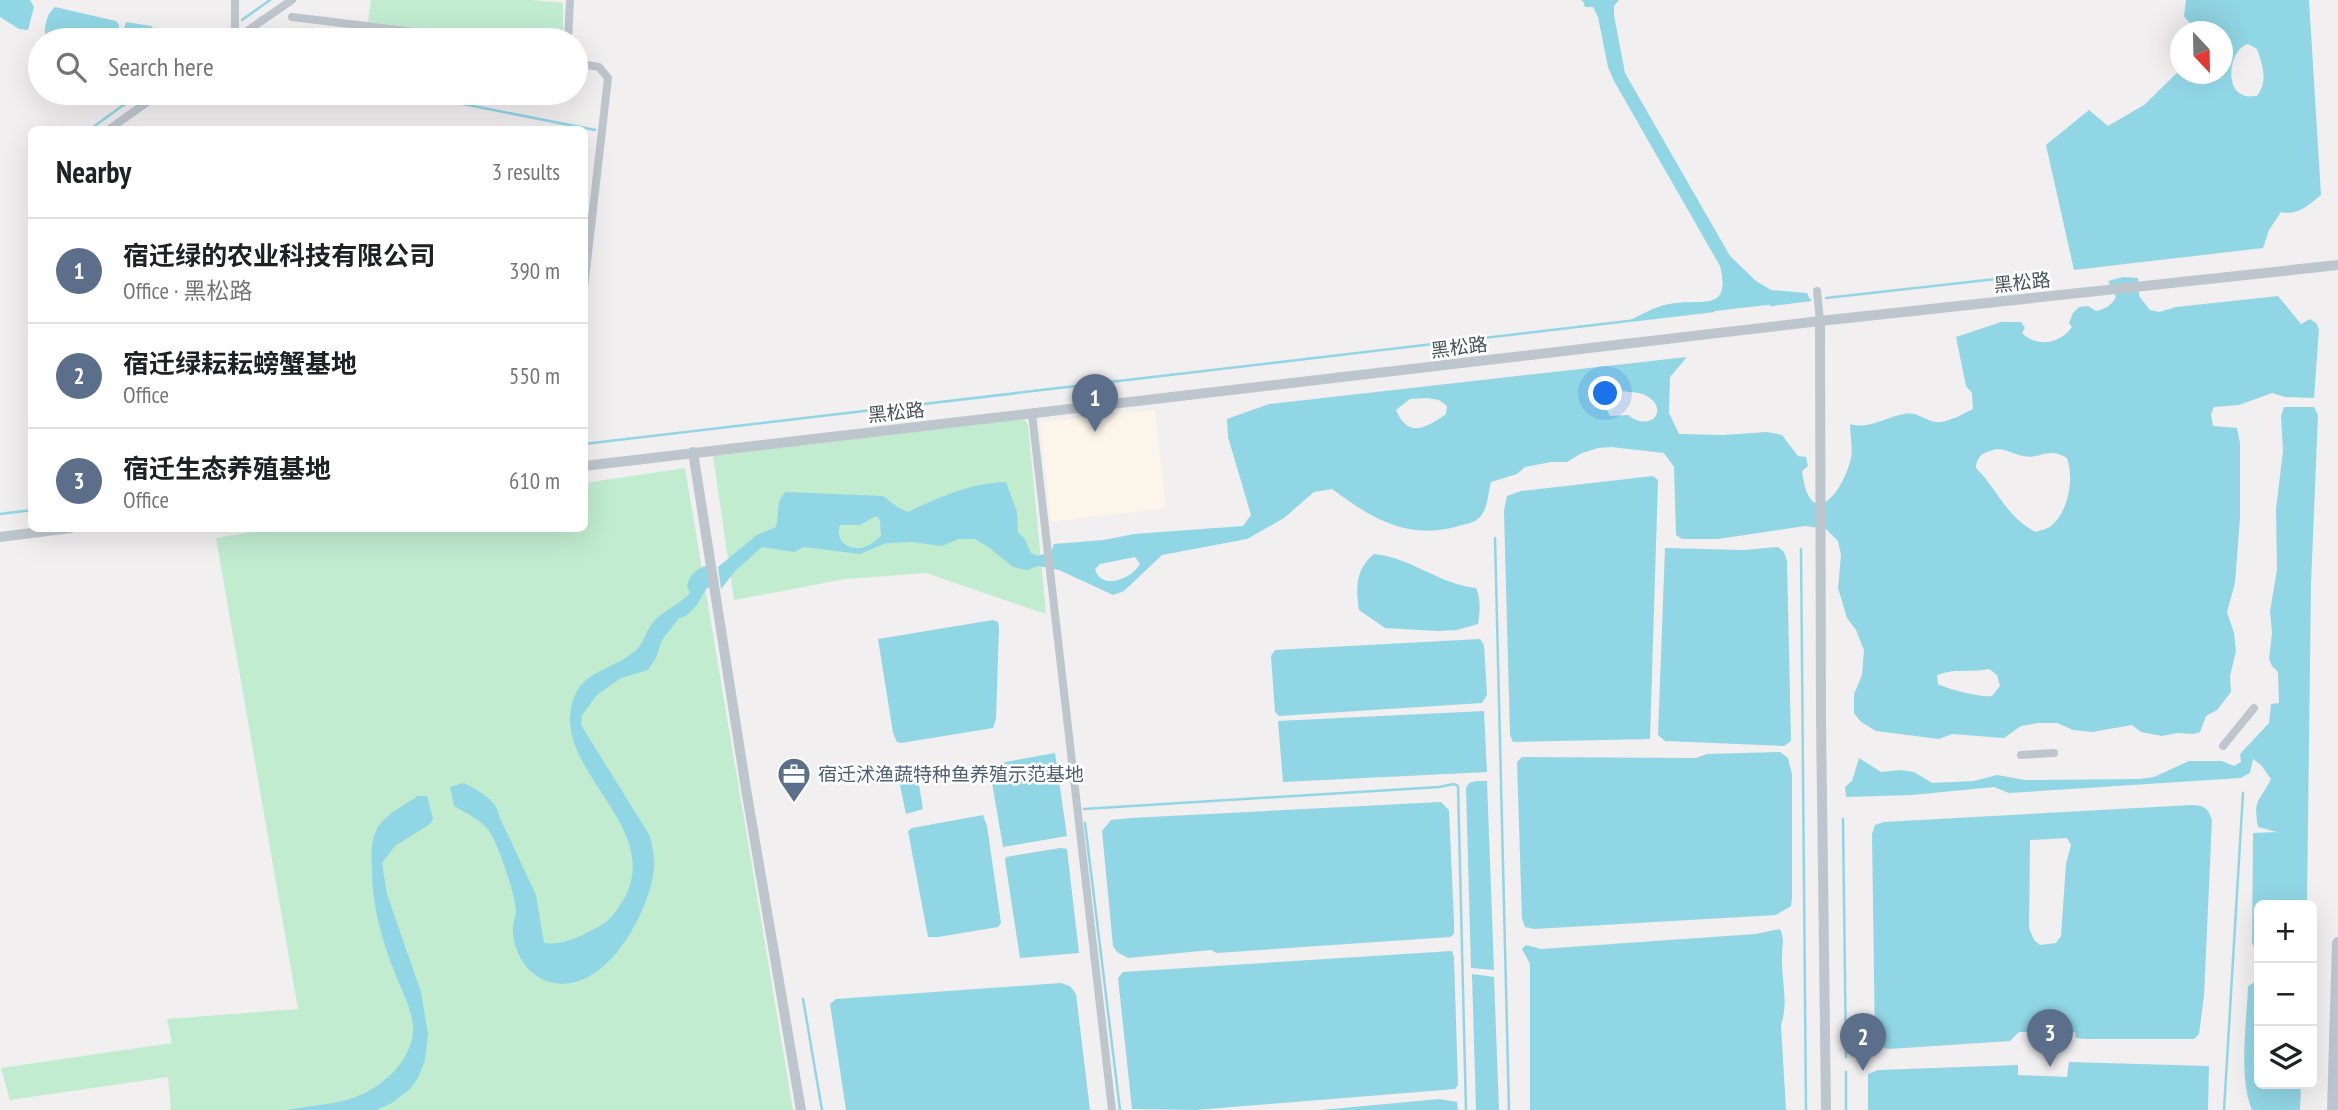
<!DOCTYPE html>
<meta charset="utf-8">
<style>
:root{--surface:#fff;--page:#f6f6f6;--text:#202124;--muted:#757577;--line:#e0e0e0;--accent:#1a73e8}
body{margin:0;font-family:"PT Sans Narrow","Noto Sans SC",sans-serif;background:var(--page);color:var(--text)}
.controls{position:absolute;right:21px;bottom:21px;display:grid;overflow:hidden;border-radius:10px;box-shadow:0 7px 28px #0002}
.controls button{width:63px;height:63px;display:grid;place-items:center;padding:0;border:0;border-bottom:2px solid var(--line);background:var(--surface);color:var(--text);font:35px sans-serif}
.compass{position:absolute;left:2170px;top:21px;width:63px;height:63px;border-radius:50%;background:var(--surface);box-shadow:0 7px 28px #0002;rotate:158deg}
.you{position:absolute;left:1606px;top:394px;width:24px;height:24px;margin:-18px;border:5px solid #fff;border-radius:50%;background:#1a73e8;box-shadow:0 0 0 10px #1a73e833}
.badge{display:grid;place-items:center;width:46px;height:46px;border-radius:50%;background:var(--accent);color:#fff;font-size:23px;font-weight:700}
.pin{position:absolute;translate:-50% -58px;filter:drop-shadow(0 2px 4px #0008)}
.pin::after{content:'';position:absolute;top:37px;width:24px;height:21px;background:inherit;clip-path:polygon(0 0,100% 0,50% 100%)}
.list{margin:0;padding:0;list-style:none}
h2{display:flex;justify-content:space-between;align-items:center;height:91px;margin:0;padding:0 28px;font-size:30px}
h2 small{font-size:23px;font-weight:400;color:var(--muted)}
.list li{display:grid;grid-template-columns:46px 1fr auto;gap:21px;align-items:center;box-sizing:border-box;height:105px;padding:0 28px;border-top:2px solid var(--line)}
.list b{display:block;font-size:26px;white-space:nowrap}
.list p{margin:0;font-size:23px;white-space:nowrap;color:var(--muted)}
.list em{font-size:23px;font-style:normal;color:var(--muted)}
.icon{flex:none;width:38px;height:38px;fill:none;stroke:currentColor;stroke-width:2;stroke-linecap:round;stroke-linejoin:round}
.map{position:relative;flex:none;width:2338px;height:1110px;overflow:hidden}
.search{position:absolute;background:var(--surface);box-shadow:0 7px 28px #0002;left:28px;top:28px;width:560px;height:77px;display:flex;align-items:center;gap:18px;box-sizing:border-box;padding:0 24px;border-radius:38px;color:var(--muted);font-size:26px}
.panel{position:absolute;background:var(--surface);box-shadow:0 7px 28px #0002;left:28px;top:126px;width:560px;height:406px;border-radius:10px}
.map>svg:first-child{display:block}
</style>
<div class="map">
<svg width="2338" height="1110" viewBox="0 0 2338 1110">
<rect width="100%" height="100%" fill="#f1efef"/>
<polygon fill="#fbf5ea" points="1155,410 1166,508 1051,522 1040,422"/>
<g fill="#c1ecd0">
<polygon points="371,0 532,0 563,3 563,40 518,40 368,22"/>
<polygon points="1024,419 1028,425 1046,614 926,573 845,579 734,600 713,456"/>
<polygon points="685,468 793,1110 171,1110 168,1077 10,1100 1,1068 172,1043 167,1019 298,1009 216,538 278,528 584,528 585,483"/>
</g>
<g fill="#91d6e5" fill-rule="evenodd">
<polygon points="0,0 30,0 34,7 28,30 19,29 0,17"/>
<path d="M1580,0H1619L1614,6V15L1625,73L1730,256L1756,281L1771,290L1807,293L1810,300L1628,321C1641,315 1654,307 1669,304C1700,298 1732,314 1720,266L1614,81L1608,67L1598,17L1593,7H1585L1583,1Z"/>
<path d="M2186,0H2309L2321,195C2308,205 2298,216 2281,212L2269,230L2263,248L2074,270L2046,145L2089,110L2108,126L2144,105L2180,70V74H2222V32L2196,31L2184,16ZM2248,44L2257,49C2263,66 2268,81 2257,96C2253,96 2249,97 2245,96C2223,90 2230,49 2248,44Z"/>
<path d="M55,7L116,21L119,25L116,40C94,40 64,46 45,34C44,25 48,12 55,7Z"/>
<polygon points="126,22 151,26 159,33 165,33 166,40 120,40"/>
<path d="M2123,277L2138,278L2139,296L2150,310L2159,312L2176,307L2278,296L2301,324L2310,319L2316,323L2319,329L2314,398L2285,397L2272,393L2239,405L2214,407L2211,414L2213,426L2237,428L2240,443V518L2235,583L2227,612L2234,633L2236,651L2230,676L2231,692L2217,710L2206,716L2200,732L2194,734L2177,733L2162,736L2141,732L2132,725L2092,732L2073,730L2057,723H2039L2021,726L2004,738L1952,734L1939,739L1876,731L1861,722L1854,713V694L1862,675L1864,650L1856,630L1847,618L1838,588L1841,555L1838,541L1826,529L1805,526L1718,539H1682L1676,535L1674,467L1664,453L1611,447L1598,448L1582,453L1567,462H1551L1525,467L1517,474L1491,482C1488,493 1488,508 1480,517C1474,524 1463,524 1455,527C1405,540 1370,517 1332,489L1314,492L1284,518L1247,539L1162,555L1124,591L1113,595L1059,570L1038,566L1027,570L1013,567L987,546L974,539H959L942,546L913,542L886,543L860,554L804,547L794,552L762,547L736,570L721,589L718,567L757,535L776,527C780,513 775,501 786,492L883,496L897,507L908,512C939,497 971,483 1006,482L1017,512L1018,533L1024,538L1031,553L1037,556L1051,552L1054,544L1104,540L1134,534L1243,526L1251,515L1228,437L1227,419L1269,404L1687,357L1670,377L1669,413L1679,434L1723,435L1767,432L1782,435L1798,456L1806,457L1808,466L1802,471C1810,534 1843,493 1851,458C1853,448 1850,434 1850,424C1868,430 1886,417 1904,414C1919,411 1928,424 1941,422C1953,420 1963,414 1973,409L1972,393L1966,386L1956,337L2001,322H2021L2025,328L2022,333C2037,348 2060,344 2072,327L2069,323L2073,313L2079,307L2088,306L2096,311C2105,309 2111,306 2116,297L2108,281ZM1622,391C1629,392 1639,392 1645,395C1670,407 1653,434 1628,415L1610,416L1602,400L1612,392ZM1427,398L1439,400L1447,406L1446,414C1425,429 1408,438 1396,410L1410,399ZM1996,449C2006,449 2013,454 2023,456C2041,460 2046,446 2067,458C2074,478 2069,511 2051,526C2048,529 2040,530 2036,532C2007,518 1998,490 1976,468C1977,454 1984,453 1996,449ZM876,516L880,520L881,536C877,539 872,544 867,546C852,553 834,543 840,525H860ZM1135,557L1140,564C1132,579 1101,591 1095,569L1100,564ZM1989,669L1997,675L2000,686L1992,696C1982,698 1946,689 1938,684L1937,675C1953,668 1971,673 1989,669Z"/>
<path d="M2284,407H2314L2318,415L2311,584L2307,905H2259V956L2252,943L2253,833L2277,832L2258,827C2253,798 2259,803 2271,779L2261,765L2253,759L2250,773L2240,778L2009,793L1994,787L1912,795L1846,797L1845,787L1852,781L1859,758L1881,772L1901,770L1914,772L1932,783L1974,781L1997,775L2025,780L2139,779L2154,777L2189,761H2222L2234,766L2241,762L2240,754L2269,723L2271,704L2279,703L2278,672L2272,666L2269,659L2272,633L2270,611L2277,570L2276,509L2283,451L2281,416Z"/>
<polygon points="1653,476 1658,480 1650,739 1513,742 1510,735 1504,511 1507,496 1521,491"/>
<polygon points="1778,547 1784,552 1787,561 1791,741 1784,746 1665,741 1658,735 1665,548 1744,550"/>
<path d="M1374,554C1413,558 1438,584 1476,588C1481,598 1480,613 1478,624L1457,630L1437,631L1385,628L1359,610C1356,587 1355,570 1374,554Z"/>
<path d="M708,565L712,585L706,589L697,605L686,616L679,618L662,640L656,658L648,670L621,678L597,695L582,715L581,725L650,836C652,847 655,857 654,868C650,914 601,1003 544,980C524,972 512,947 513,927C513,922 516,917 516,912C516,896 498,843 489,831C480,819 466,813 454,806L450,787L464,783C479,791 497,800 500,818L536,895L544,943C564,946 583,935 600,926C611,920 617,910 624,899C663,828 559,775 571,708C578,669 612,672 636,650C645,642 647,627 656,619C666,609 680,604 690,593L687,586C690,574 696,569 708,565Z"/>
<polygon points="993,620 998,622 999,628 996,719 993,728 901,743 897,742 893,733 878,639"/>
<polygon points="1480,639 1484,645 1487,695 1482,703 1279,716 1275,712 1271,656 1275,650"/>
<polygon points="1484,711 1487,772 1283,782 1278,721"/>
<polygon points="1780,752 1788,758 1792,774 1792,897 1791,906 1776,915 1534,929 1525,927 1522,918 1517,762 1522,757 1696,758 1707,754"/>
<polygon points="1055,753 1067,836 1003,847 989,765"/>
<polygon points="916,767 923,809 906,814 897,771"/>
<polygon points="1476,781 1487,781 1494,970 1471,968 1466,788 1469,783"/>
<path d="M418,796H427L433,819L430,824L395,846L382,863L387,894L421,992L428,1034L425,1060L418,1078L411,1088L392,1103L376,1110H286C308,1106 329,1105 350,1099C379,1090 410,1064 413,1032C415,1013 398,983 392,966C381,936 372,903 372,871C372,857 370,842 377,829C385,814 405,805 418,796Z"/>
<polygon points="1441,802 1449,810 1454,921 1454,934 1450,937 1217,953 1211,950 1128,958 1117,952 1113,946 1102,831 1111,820 1131,818"/>
<path d="M2192,805C2205,806 2208,808 2212,820L2204,996L2199,1034L2194,1039H2087L2076,1038L2075,1032H2019L2010,1041L1889,1049L1879,1047L1875,1041L1872,834L1875,825L1884,822ZM2067,838L2071,845L2066,864L2061,936L2056,943L2040,945L2034,940L2029,928L2030,840Z"/>
<polygon points="983,815 987,826 1001,923 998,927 938,937 928,937 908,831 912,828"/>
<polygon points="1060,848 1067,849 1079,953 1020,958 1005,860 1006,857"/>
<path d="M1780,929C1785,940 1782,945 1782,957C1781,981 1789,1001 1781,1025L1786,1110H1530V964L1522,949L1526,945L1541,949L1755,934Z"/>
<polygon points="1452,951 1454,957 1458,1085 1455,1089 1196,1110 1132,1109 1118,978 1123,972"/>
<polygon points="1472,974 1494,977 1499,1110 1476,1110"/>
<path d="M2259,976V1084H2301L2300,1110H2252C2238,1077 2247,1021 2248,986L2258,980Z"/>
<polygon points="1061,983 1070,986 1076,994 1090,1110 846,1110 830,1004 836,999"/>
<polygon points="2069,1062 2209,1066 2208,1110 1868,1110 1868,1074 1878,1070 2018,1065 2018,1075 2067,1077"/>
<polygon points="1439,1099 1457,1102 1458,1110 1321,1110"/>
</g>
<g fill="none" stroke-linecap="round" stroke-linejoin="round">
<g stroke="#91d6e5" stroke-width="2.5">
<polyline points="242,20 270,0"/>
<polyline points="214,40 228,30"/>
<polyline points="407,93 595,130"/>
<polyline points="89,130 140,93"/>
<polyline points="1826,298 2014,277"/>
<polyline points="1771,305 1810,300"/>
<polyline points="584,444 1713,311"/>
<polyline points="0,514 32,510"/>
<polyline points="1495,538 1509,1110"/>
<polyline points="1801,549 1806,1110"/>
<polyline points="1084,809 1439,787 1454,784 1458,786 1466,1110"/>
<polyline points="1843,819 1846,1057"/>
<polyline points="1085,823 1120,1110"/>
<polyline points="803,999 822,1110"/>
<polyline points="1846,1072 1846,1110"/>
<polyline points="2224,1110 2243,793"/>
</g>
<g stroke="#bec6cd" stroke-width="8">
<polyline points="292,17 482,40"/>
<polyline points="234,40 292,0"/>
<polyline points="235,40 235,0"/>
<polyline points="568,40 570,0"/>
<polyline points="576,63 599,67 608,78 584,288"/>
<polyline points="108,130 160,93"/>
<polyline points="1817,291 1820,321"/>
<polyline points="1032,414 1112,1110"/>
<polyline points="2223,746 2254,708"/>
<polyline points="2021,755 2054,753"/>
</g>
<g stroke="#bec6cd" stroke-width="10">
<polyline points="1820,321 1821,718 1826,1110"/>
<polyline points="693,452 746,789 801,1110"/>
<polyline points="584,466 1820,321 2338,265"/>
<polyline points="0,537 71,528"/>
</g>
<polyline stroke="#bcc6cf" stroke-width="12" points="2333,1110 2338,943"/>
</g>
<defs>
<symbol id="office-pin" viewBox="-11 -11 22 30"><path d="M0 17L-7.5 6A9.5 9.5 0 1 1 7.5 6Z" fill="#5c6f8a" stroke="#fff"/><path d="M-6-3h4V-5.5h4V-3h4V5H-6ZM-1-4.5V-3h2v-1.5ZM-6 0V1H6V0Z" fill="#fff"/></symbol>
</defs>
<g fill-rule="evenodd">
<use href="#office-pin" x="775" y="755" width="38" height="52"/>
</g>
<g text-anchor="middle" stroke-width="5" stroke-linejoin="round" paint-order="stroke">
<g font-size="19" fill="#48535b" stroke="#fff">
<text transform="translate(2022 282) rotate(-6)" y="7">黑松路</text>
<text transform="translate(1459 347) rotate(-7)" y="7">黑松路</text>
<text transform="translate(896 412) rotate(-6)" y="7">黑松路</text>
</g>
<g font-size="19" fill="#4e5e75" stroke="#fff" text-anchor="start">
<text x="818" y="781">宿迁沭渔蔬特种鱼养殖示范基地</text>
</g>
</g>
</svg>
<div class="controls">
<button>+</button>
<button>−</button>
<button><svg class="icon" aria-label="layers" viewBox="0 0 24 24"><path d="M12 4l9 5-9 5-9-5zM3 14l9 5 9-5"/></svg></button>
</div>
<svg class="compass" viewBox="-18 -18 36 36"><path d="M0-13l5 13h-10z" fill="#e53935"/><path d="M0 13l5-13h-10z" fill="#757577"/></svg>
<div class="you"></div>
<div class="pin badge" style="left:1095px;top:432px;background:#5c6f8a">1</div>
<div class="pin badge" style="left:1863px;top:1071px;background:#5c6f8a">2</div>
<div class="pin badge" style="left:2050px;top:1067px;background:#5c6f8a">3</div>
<div class="search"><svg class="icon" aria-label="search" viewBox="0 0 24 24"><circle cx="10" cy="10" r="6"/><path d="M15 15l6 6"/></svg>Search here</div>
<section class="panel">
<h2>Nearby<small>3 results</small></h2>
<ul class="list">
<li><span class="badge" style="background:#5c6f8a">1</span><div><b>宿迁绿的农业科技有限公司</b><p>Office · 黑松路</p></div><em>390 m</em></li>
<li><span class="badge" style="background:#5c6f8a">2</span><div><b>宿迁绿耘耘螃蟹基地</b><p>Office</p></div><em>550 m</em></li>
<li><span class="badge" style="background:#5c6f8a">3</span><div><b>宿迁生态养殖基地</b><p>Office</p></div><em>610 m</em></li>
</ul>
</section>
</div>
